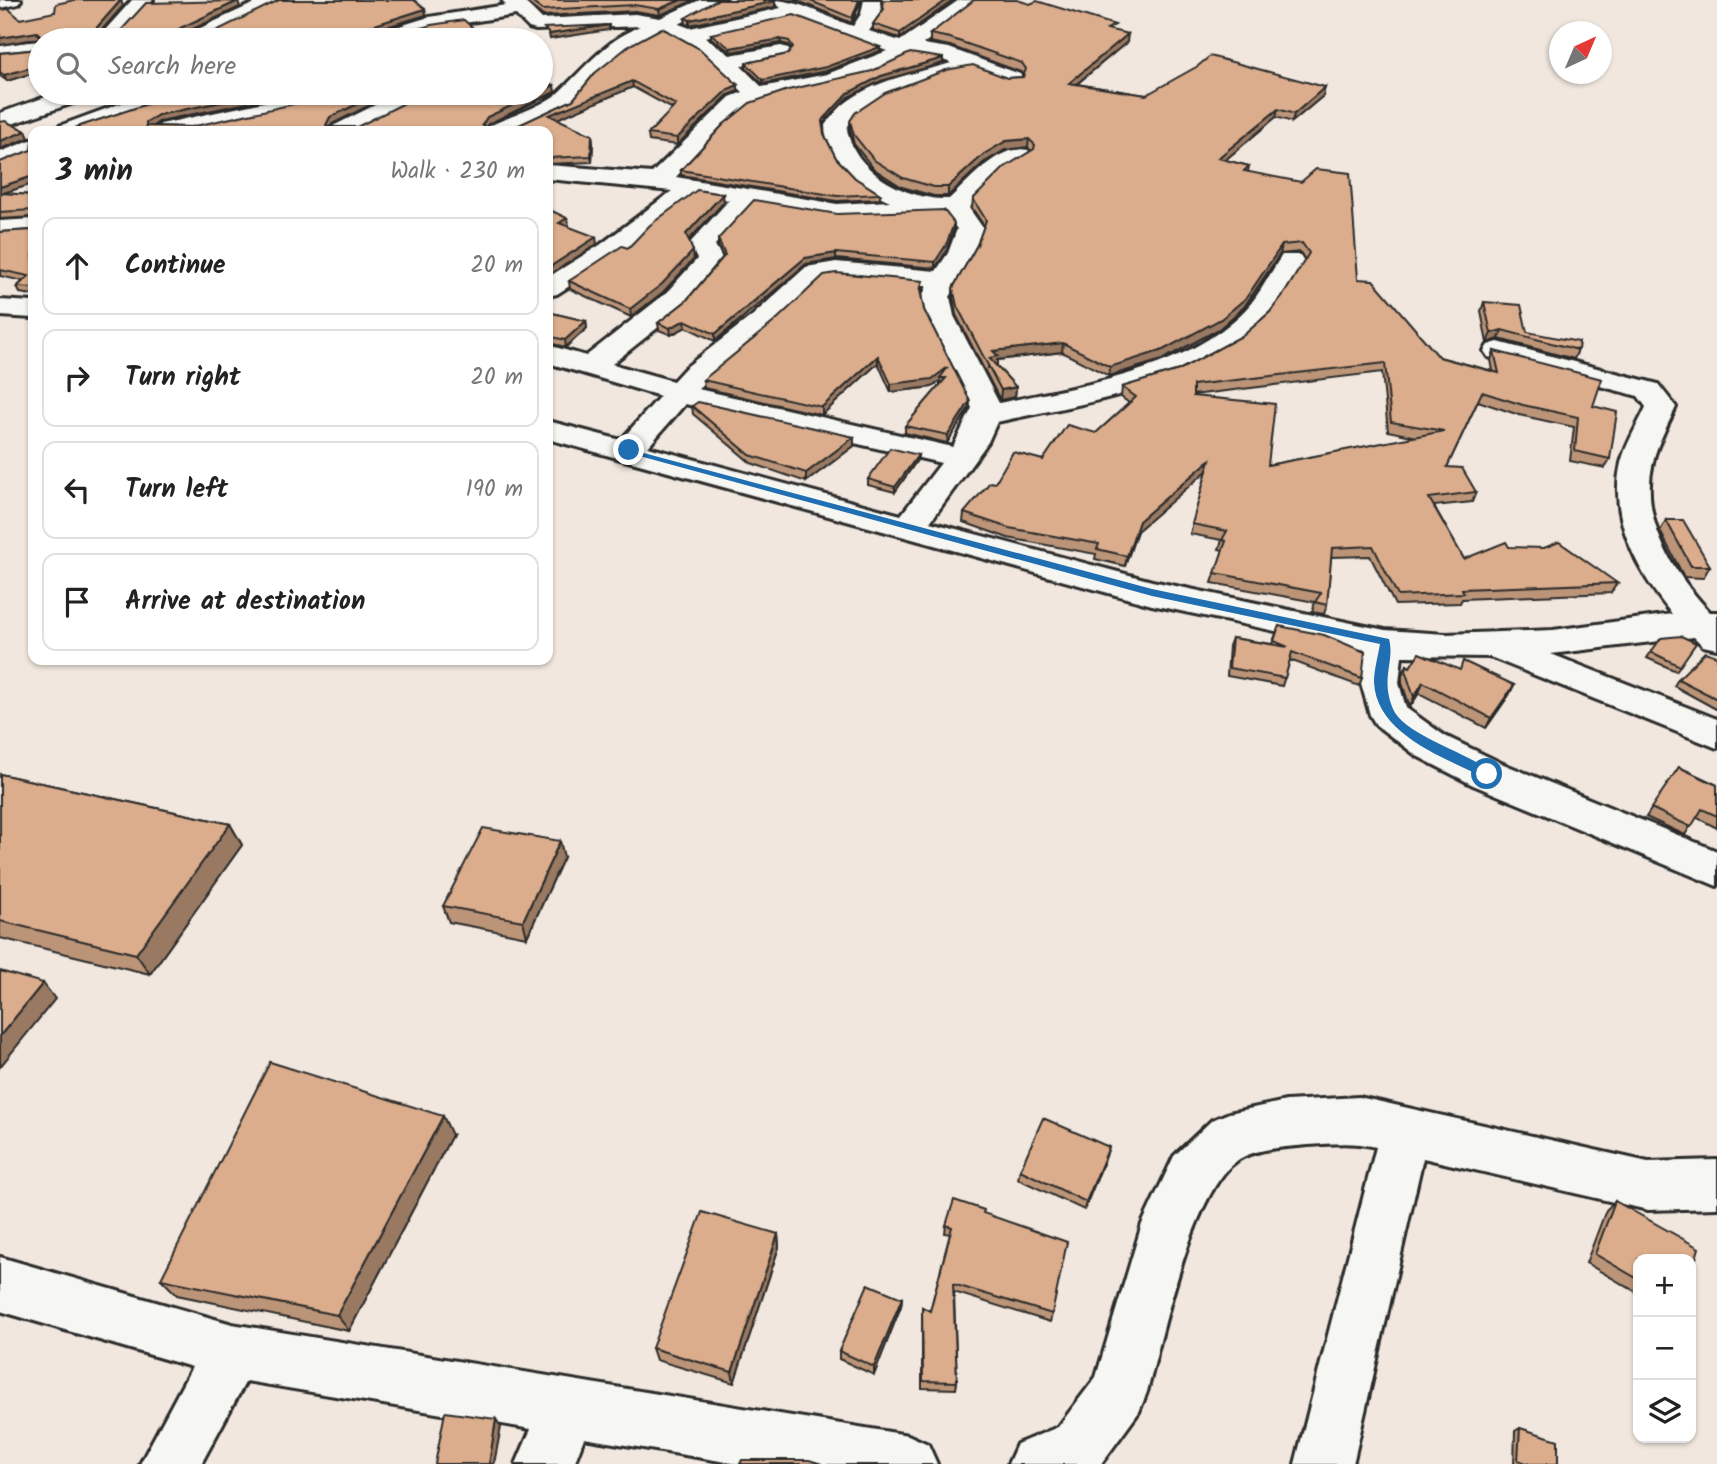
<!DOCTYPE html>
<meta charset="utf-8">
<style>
:root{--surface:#fff;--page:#f6f6f6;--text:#222;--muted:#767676;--line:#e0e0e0}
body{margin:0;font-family:Kalam,sans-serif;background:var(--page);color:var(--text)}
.controls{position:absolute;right:21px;bottom:21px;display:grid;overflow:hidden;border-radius:14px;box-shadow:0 2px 5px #0004}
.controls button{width:63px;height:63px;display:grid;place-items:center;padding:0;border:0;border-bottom:2px solid var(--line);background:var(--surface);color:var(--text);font:35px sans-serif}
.compass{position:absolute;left:1549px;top:21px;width:63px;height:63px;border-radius:50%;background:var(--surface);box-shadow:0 2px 5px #0004;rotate:44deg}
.stop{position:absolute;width:21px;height:21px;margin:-16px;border:5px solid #1f6fb2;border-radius:50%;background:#fff}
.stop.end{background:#1f6fb2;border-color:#fff;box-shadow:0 2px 7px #0008}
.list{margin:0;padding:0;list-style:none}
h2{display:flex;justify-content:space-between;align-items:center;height:91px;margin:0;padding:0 28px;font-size:30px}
h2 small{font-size:23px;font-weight:400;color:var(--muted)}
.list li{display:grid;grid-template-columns:46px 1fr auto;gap:21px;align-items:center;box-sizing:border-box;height:98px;margin:0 14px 14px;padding:0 14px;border:2px solid var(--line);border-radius:14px}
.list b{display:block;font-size:26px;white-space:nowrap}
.list em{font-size:23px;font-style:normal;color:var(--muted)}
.icon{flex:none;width:38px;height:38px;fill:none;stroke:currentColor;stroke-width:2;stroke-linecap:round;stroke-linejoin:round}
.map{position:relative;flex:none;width:1717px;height:1464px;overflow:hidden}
.search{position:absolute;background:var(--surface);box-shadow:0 2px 5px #0004;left:28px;top:28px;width:525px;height:77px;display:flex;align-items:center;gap:18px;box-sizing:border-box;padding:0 24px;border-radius:38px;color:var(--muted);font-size:26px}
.panel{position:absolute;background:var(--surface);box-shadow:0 2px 5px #0004;left:28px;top:126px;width:525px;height:539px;border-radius:14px}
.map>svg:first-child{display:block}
</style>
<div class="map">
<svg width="1717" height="1464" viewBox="0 0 1717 1464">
<rect width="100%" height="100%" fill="#f1e7de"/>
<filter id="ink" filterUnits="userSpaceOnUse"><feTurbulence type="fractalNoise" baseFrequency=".0143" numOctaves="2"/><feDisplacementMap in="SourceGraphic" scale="14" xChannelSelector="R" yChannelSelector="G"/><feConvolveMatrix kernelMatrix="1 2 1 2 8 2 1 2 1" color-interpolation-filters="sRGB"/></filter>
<g filter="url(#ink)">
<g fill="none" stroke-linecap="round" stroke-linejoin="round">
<defs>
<g id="minor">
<polygon points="0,0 21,0 18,4 0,8"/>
<polygon points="132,0 153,0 117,40 96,40"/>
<polygon points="261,0 287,0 206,40 180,40 183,36"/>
<path d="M502,0H523L542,19L635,14L660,18L700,0H726L679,24L690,28L781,8L772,0C800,0 825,17 853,26L861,14L864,0H880L881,14L869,31L900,41L959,0H982L923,44L949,48L1020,74L1023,79L1020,84C1002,88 989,74 973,71C951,68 854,105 847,129C854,173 910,201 949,199C969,181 999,143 1028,150L1032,155L1003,174L969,208L983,228L974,253L950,297L954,316L999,403C1082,385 1184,373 1246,309C1261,293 1270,273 1282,255H1300L1304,261C1292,281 1282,303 1266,320C1204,387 1082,403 997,422L988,442L930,522L1152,581L1385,630L1446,634L1553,630L1672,614C1638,573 1608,517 1621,463C1626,443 1638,425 1646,407L1638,396L1488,357L1484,351L1488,345L1498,342L1658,384L1676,407C1668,425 1657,443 1653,462C1639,519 1673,573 1710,612H1717V649L1703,646L1694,637L1551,654L1717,719V748L1490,657L1402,656L1399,683L1406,708L1445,736L1501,763L1717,851V886L1473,785L1417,756L1376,725L1370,715L1361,683L1366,650L1152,605L548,439V421L621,440L660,396L548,363V345L586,356L665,294L697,259L689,244L729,200L697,195L618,255L557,294L548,296V277L600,245L672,191L548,179V165L652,173L730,97L743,92L702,53L663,31L638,42L594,77L573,104L515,131H486L489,126C508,117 544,106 559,92C586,67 604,42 640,26L536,30L529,28L516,15L432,28L394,40H364L367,36L429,17L506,5ZM794,17L887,51L827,74L762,87L741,66L788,56L791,52L788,48L781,46L730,55L705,37ZM909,55L938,58L951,63C906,76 853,83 825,125C825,160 862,189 890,201L837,204L676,177C693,159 730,115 749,105C797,82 861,88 909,55ZM753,204L837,218L945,214L957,229L948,253L936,271L836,262L806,267L753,315L685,368L673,381L612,364L685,306L723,260L715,245ZM836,278L927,286L922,297L926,316L972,408L953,447L698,389L773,327L823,280ZM685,404L941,463L901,515L648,447Z"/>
<polygon points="40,41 40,53 0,57 0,45"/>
<polygon points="57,93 91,93 88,98 0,128 0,113"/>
<polygon points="149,93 182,93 179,98 86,131 56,131 59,126"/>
<polygon points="306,93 342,93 339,98 193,131 150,131 161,124"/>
<polygon points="399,93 426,93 423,98 358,131 330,131 333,126"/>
<polygon points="33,139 33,154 0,167 0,152"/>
<polygon points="33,219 33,235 0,237 0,221"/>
<polygon points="0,300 33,302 33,318 0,316"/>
<path d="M1359,1097L1648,1162L1717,1160V1208L1648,1210L1423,1158L1353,1464H1295L1376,1147C1353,1141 1331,1144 1308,1145C1288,1147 1263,1148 1245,1156C1194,1177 1162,1339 1147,1392L1139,1412L1101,1464H1008L1017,1444L1058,1427L1096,1377L1142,1224L1174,1156L1212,1120L1229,1113L1286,1101Z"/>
<polygon points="0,1257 232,1324 908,1435 928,1444 937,1464 738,1464 584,1438 574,1464 516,1464 531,1429 246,1381 201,1464 140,1464 192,1367 0,1311"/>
</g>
</defs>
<use href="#minor" stroke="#2b2b2b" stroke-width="6"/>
<use href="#minor" fill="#f6f6f2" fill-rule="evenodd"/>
</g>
<g fill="#bc9578" stroke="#2b2b2b" stroke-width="2" fill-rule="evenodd">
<polygon points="523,0 695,0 660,15 635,11 543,16"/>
<polygon points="786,0 861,0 852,23 803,3"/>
<polygon points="881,0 954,0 900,38 873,30 873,24 883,10"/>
<polygon points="123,6 98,35 115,37 240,7 181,35 204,37 425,9 426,15 366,33 365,36 486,40 40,40 40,71 7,81 0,76 0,53 39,49 40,39 0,45 0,10 20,19"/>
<polygon points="775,7 690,25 686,24 685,18"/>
<path d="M1115,31L1127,42L1077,84L1146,95L1323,96L1292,122L1276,117L1225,160L1249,166L1248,172L1439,357L1493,371L1491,360L1494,351L1593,406L1610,459L1605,468L1570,461L1574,427L1519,415L1478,401L1447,467L1476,492L1472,502L1434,506L1464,559L1509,547L1617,583L1611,593L1462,599L1460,603L1395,605L1370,556L1331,557L1327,605L1324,614L1312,612L1315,602L1212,583L1223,550L1219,549L1222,540L1190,534L1207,470L1137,531L1125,566L1095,559L1096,554L1008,538L963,522L964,513L995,483L1096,433L1129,403L1121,397L1122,387L1179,370L1244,335L1270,312L1286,291L1305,260L1300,252L1280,254L1244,307L1219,329L1162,360L1109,376L1062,352L997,360V366L1016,387L1015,397L1000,400L956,315L953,297V288L977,245L984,226L972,208L973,199L1031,151L1028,147L1005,150L983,163L948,196H934L902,187L874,169L854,144L850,129V121L1007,78L1023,77L1024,75L1021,72L950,46L930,42V34ZM1382,372L1388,431L1416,437L1268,465L1193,396V395Z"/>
<polygon points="711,34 880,47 880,51 826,71 763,84 746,68 746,63 788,54 792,50 789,45 781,43 731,52 711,38"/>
<polygon points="943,58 943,63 881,81 848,97 823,125 824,134 836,158 855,178 880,194 880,199 837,201 681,175 681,170 724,124"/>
<polygon points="595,73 738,85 738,91 728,95 677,145 649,141 648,134 673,109 633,87 556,119 592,135 593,142 592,162 548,164 548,131 79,131 77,127 178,94 160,121 152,126 191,127 394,93 332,124 330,127 357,127 555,92 488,124 486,127 515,127 573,100"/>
<polygon points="92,93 142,93 110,104 93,95"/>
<polygon points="0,162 33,184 3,193 33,195 33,295 20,293 17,287 23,281 0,276 0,232 32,230 32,217 0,219"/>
<polygon points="724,202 689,240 694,259 663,292 631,317 570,289 569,281 628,248"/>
<polygon points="837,214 954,229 946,252 935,268 836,259 806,264 715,341 686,327 671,335 659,330 658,323 686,301 723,257 718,245 718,239"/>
<polygon points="923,288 921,295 924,310 970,401 969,408 947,443 905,433 905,426 940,385 940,381 932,387 891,392 878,363 822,415 704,388 703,380"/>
<polygon points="1484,302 1527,332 1578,350 1574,359 1499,339 1487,343 1481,311"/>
<polygon points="548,312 586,321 587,328 566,347 548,343"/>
<polygon points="692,406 854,437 854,446 806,482 751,463 693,414"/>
<polygon points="918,455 917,460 895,492 868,485 868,479"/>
<polygon points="1666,520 1710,566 1703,578 1684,577 1660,531"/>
<polygon points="1279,626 1362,678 1359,686 1290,660 1282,686 1227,676 1229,646 1232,638 1272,644"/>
<polygon points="1696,643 1676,671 1647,658 1651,652"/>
<polygon points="1717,656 1717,707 1716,709 1674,686 1678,679"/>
<polygon points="1407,665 1410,667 1459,670 1514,685 1509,695 1486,728 1419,693 1410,707 1402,683 1402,675"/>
<polygon points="1679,767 1717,785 1717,828 1696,817 1685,835 1646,817"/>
<polygon points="0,774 230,824 242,845 150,974 0,938"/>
<polygon points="564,857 527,937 449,922 443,906"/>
<polygon points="452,1135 349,1331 177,1295 161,1279"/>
<polygon points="1106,1156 1084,1210 1018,1179 1020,1170"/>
<polygon points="1615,1201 1638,1259 1638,1293 1586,1263 1606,1210"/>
<polygon points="983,1213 1052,1314 1050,1322 954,1292 957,1382 956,1389 922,1388 922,1307 930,1311 950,1234 945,1233 946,1225"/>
<polygon points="778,1234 779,1247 734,1383 656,1360 652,1348"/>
<polygon points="902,1298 901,1306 874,1375 839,1359 839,1351"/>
<polygon points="1520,1428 1558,1464 1514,1464 1515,1431"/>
</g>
<g fill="#997962" stroke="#2b2b2b" stroke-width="2">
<polygon points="121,0 123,6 93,40 91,34"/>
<polygon points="681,0 695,0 660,15 659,9"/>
<polygon points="859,0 861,0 852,23 852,18"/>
<polygon points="947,0 954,0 900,38 900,33"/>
<polygon points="238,1 240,7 182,34 177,40 175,34 180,28"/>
<polygon points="775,1 775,7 690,25 690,20"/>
<polygon points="425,9 426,15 366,33 363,40 361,36 365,28"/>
<polygon points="609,25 609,30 550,39 549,34"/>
<polygon points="37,32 40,38 0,45 0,38"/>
<polygon points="1128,34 1127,42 1068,91 1069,83"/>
<polygon points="780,39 781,43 731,52 730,48"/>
<polygon points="880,47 880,51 826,71 763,84 763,80"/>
<polygon points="943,58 943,63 881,81 848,97 822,125 822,121 848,93 881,76"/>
<polygon points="40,65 40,71 7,81 4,75"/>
<polygon points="632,81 633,87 550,122 549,115"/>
<polygon points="554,85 555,92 488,124 483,131 482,125 487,117"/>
<polygon points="738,85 738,91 728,95 677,145 677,138 728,89"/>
<polygon points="1325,87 1323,96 1292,122 1294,114"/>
<polygon points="123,93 142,93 110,104 108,98"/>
<polygon points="264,93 295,93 160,121 149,129 146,126 146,122 158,115"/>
<polygon points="380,93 394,93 332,124 327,131 326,125 330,117"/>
<polygon points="1278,109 1276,117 1217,167 1218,158"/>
<polygon points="26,131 29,138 0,149 0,141"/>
<polygon points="592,135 593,142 592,162 591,156"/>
<polygon points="1029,139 1028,147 1005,150 983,163 948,196 948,187 984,154 1006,141"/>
<polygon points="33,176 33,184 0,194 0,187"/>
<polygon points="723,194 724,202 687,242 686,234"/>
<polygon points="567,218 569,225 560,230 559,223"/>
<polygon points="954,223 954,229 946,252 935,268 935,262"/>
<polygon points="596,237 597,244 548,276 548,268"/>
<polygon points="1282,245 1280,254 1244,307 1219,329 1162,360 1109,376 1110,367"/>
<polygon points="693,251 694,259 663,292 631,317 630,309"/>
<polygon points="836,253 836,259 806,264 715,341 715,334 805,258"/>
<polygon points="685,320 686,327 671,335 670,328"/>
<polygon points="586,321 587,328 566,347 565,340"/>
<polygon points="1502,330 1499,339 1487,343 1491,333"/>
<polygon points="1063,343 1062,352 997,360 997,366 988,368 989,358 993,351"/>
<polygon points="878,356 878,363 822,415 822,407"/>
<polygon points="948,367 946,378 940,386 940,381 932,387 891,392 891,384"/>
<polygon points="1016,387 1015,397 1000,400 1001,390"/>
<polygon points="970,401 969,408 947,443 948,435"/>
<polygon points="854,437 854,446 806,482 806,473"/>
<polygon points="918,455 917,460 895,492 895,487"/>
<polygon points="1210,460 1208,470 1137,531 1125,566 1127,556 1139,521"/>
<polygon points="1423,682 1419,693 1410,707 1414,697"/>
<polygon points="1514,685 1509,695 1486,728 1491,718"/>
<polygon points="230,824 242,845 150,974 136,954"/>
<polygon points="560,841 564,857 527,937 523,921"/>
<polygon points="43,983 55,999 0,1067 0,1036"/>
<polygon points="443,1116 452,1135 349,1331 337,1315"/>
<polygon points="1109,1147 1106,1156 1084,1210 1086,1202"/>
<polygon points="778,1234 779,1247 734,1383 732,1372"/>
<polygon points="902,1298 901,1306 874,1375 874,1367"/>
<polygon points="496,1419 501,1427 494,1464 489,1464"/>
</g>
<g fill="#dbad8c" stroke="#2b2b2b" stroke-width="2" fill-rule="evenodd">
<polygon points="74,0 121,0 91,34 115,37 146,3 238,1 180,28 175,34 204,37 279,0 414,0 425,9 365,28 361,36 393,37 431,25 464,20 486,40 40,40 40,65 4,75 0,72 0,53 39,49 40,35 37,32 0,38 0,10 9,9 20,19 55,12 56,4"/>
<polygon points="529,0 681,0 659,9 634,5 542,10"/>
<polygon points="717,0 774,0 775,1 690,20 685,18"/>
<polygon points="808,0 859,0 852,18"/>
<polygon points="882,0 947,0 900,33 873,24 884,9"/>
<path d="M974,0H1017L1030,4L1037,1L1115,25L1107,29L1128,34L1069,83L1146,95L1198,66L1210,56L1325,87L1294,114L1278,109L1218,158L1249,166L1244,171L1301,182L1316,169L1350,173L1358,279L1373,280L1439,357L1499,373L1494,351L1602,379L1593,406L1617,412L1610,459L1575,451L1578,417L1523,405L1482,392L1447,467L1462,468L1476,492L1429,498L1464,559L1506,542L1509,547L1544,548L1559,542L1617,583L1462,589L1464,593L1398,596L1373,546L1332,548L1327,605L1315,602L1321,593L1215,573L1226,541L1222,540L1227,531L1192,524L1210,460L1139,521L1127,556L1097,549L1099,544L1009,528L964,513L990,482L995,483L1013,452L1043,460L1067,425L1096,433L1136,397L1122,387L1179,370L1244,335L1270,312L1286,291L1309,253L1302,243L1282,245L1246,298L1221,319L1163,350L1110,367L1063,343L993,351L998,356L989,358L1016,387L1001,390L957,306L953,288L977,245L986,220L973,199L1005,167L1034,149L1035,145L1029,139L1006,141L984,154L948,187H934L903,178L874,160L854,135L850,121L855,113L885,93L946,70L973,65L1007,78L1023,77L1026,69L1022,63L950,38L930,34ZM1385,363L1391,422L1444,431L1268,465L1275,404L1193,396V385Z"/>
<polygon points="794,15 880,47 826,67 763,80 746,63 788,54 793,47 789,41 780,39 730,48 711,34"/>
<polygon points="609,25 549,34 544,28"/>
<polygon points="662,28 700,49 738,85 728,89 677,138 648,134 676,105 632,81 549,115 592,135 591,156 548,158 548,131 83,131 77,127 178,94 178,93 264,93 158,115 146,122 146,126 191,127 338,94 339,93 380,93 330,117 326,125 328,127 357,127 424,93 539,93 487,117 482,125 485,127 515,127 573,100 595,73 630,45"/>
<polygon points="910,53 943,58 881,76 848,93 822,121 824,134 836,158 855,178 880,194 837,196 681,170 724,124 750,103 788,90 872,71"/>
<polygon points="541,80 554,85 541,92"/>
<polygon points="98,93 123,93 108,98"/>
<polygon points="5,121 26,131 0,141 0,122"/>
<polygon points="33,134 33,176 0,187 0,162 31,150"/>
<polygon points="697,190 723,194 686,234 693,251 662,284 630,309 569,281 622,246 628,248 650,225"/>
<polygon points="0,193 33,195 33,288 17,287 29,276 0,270 0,232 32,230 32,210 0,212"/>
<polygon points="754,200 837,214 944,210 954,223 946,245 935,262 836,253 805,258 715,334 685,320 670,328 658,323 686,301 725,255 718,239"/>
<polygon points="548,209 567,218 559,223 596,237 548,268"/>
<polygon points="836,273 923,281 920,290 924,310 970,401 948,435 905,426 946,378 940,378 948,367 932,379 891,384 878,356 822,407 703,380 774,322 824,275"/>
<polygon points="1484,302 1521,305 1527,332 1579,342 1578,350 1502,330 1491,333"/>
<polygon points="548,312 586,321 565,340 548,336"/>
<polygon points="698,402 854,437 806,473 750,455 692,406"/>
<polygon points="890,448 918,455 895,487 868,479"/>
<polygon points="1666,520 1683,520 1710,566 1691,566"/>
<polygon points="1279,626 1324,635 1365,652 1362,678 1292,652 1285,678 1229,668 1232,638 1288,647 1274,641"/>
<polygon points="1681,636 1696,643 1680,666 1651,652 1661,638"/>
<polygon points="1705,652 1717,656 1717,699 1678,679"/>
<polygon points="1419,653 1460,670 1463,661 1514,685 1491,718 1423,682 1414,697 1406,673 1407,665 1410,667"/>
<polygon points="1679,767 1717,785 1717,816 1702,809 1691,827 1651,808"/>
<polygon points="0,774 230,824 136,954 0,921"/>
<polygon points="483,828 560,841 523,921 443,906"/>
<polygon points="0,971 43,983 0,1036"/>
<polygon points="270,1062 443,1116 337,1315 161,1279"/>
<polygon points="1043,1118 1109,1147 1086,1202 1020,1170"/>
<polygon points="954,1200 984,1210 983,1213 1067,1242 1052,1314 953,1284 957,1382 923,1381 922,1307 930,1311 952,1227 946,1225"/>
<polygon points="1615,1201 1699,1248 1691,1275 1691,1259 1638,1259 1638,1279 1595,1254"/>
<polygon points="702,1212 778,1234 732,1372 652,1348"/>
<polygon points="868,1284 902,1298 874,1367 839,1351"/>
<polygon points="445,1412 496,1419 489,1464 435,1464"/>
<polygon points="1520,1428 1558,1440 1558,1464 1529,1464 1518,1460"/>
<polygon points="742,1460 809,1460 822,1464 740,1464"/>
</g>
</g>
<path fill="#1f6fb2" d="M625,448L1152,589L1389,639C1395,662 1380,678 1393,709C1404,736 1476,755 1493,774L1491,777H1483C1443,757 1376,734 1374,682C1374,670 1378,656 1380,644L1152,596L625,452Z"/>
</svg>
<div class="controls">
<button>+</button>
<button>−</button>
<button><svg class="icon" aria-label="layers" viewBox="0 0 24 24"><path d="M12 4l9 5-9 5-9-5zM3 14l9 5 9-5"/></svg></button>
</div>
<svg class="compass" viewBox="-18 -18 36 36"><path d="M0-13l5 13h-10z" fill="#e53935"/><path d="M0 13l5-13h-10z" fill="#767676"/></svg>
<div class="stop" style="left:1487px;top:774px"></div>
<div class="stop end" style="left:629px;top:450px"></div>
<div class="search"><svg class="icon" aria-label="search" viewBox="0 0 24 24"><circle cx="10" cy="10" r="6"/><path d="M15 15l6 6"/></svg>Search here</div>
<section class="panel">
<h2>3 min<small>Walk · 230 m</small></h2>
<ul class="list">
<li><svg class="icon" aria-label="ahead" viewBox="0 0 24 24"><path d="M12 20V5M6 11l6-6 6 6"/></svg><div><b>Continue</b></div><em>20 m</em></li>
<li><svg class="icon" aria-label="right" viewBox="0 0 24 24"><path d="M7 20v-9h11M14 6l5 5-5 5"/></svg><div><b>Turn right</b></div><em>20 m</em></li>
<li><svg class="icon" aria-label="left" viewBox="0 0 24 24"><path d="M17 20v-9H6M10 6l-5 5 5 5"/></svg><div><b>Turn left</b></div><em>190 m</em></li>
<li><svg class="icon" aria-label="arrive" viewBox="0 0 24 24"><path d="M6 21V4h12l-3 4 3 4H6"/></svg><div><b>Arrive at destination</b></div></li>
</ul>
</section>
</div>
